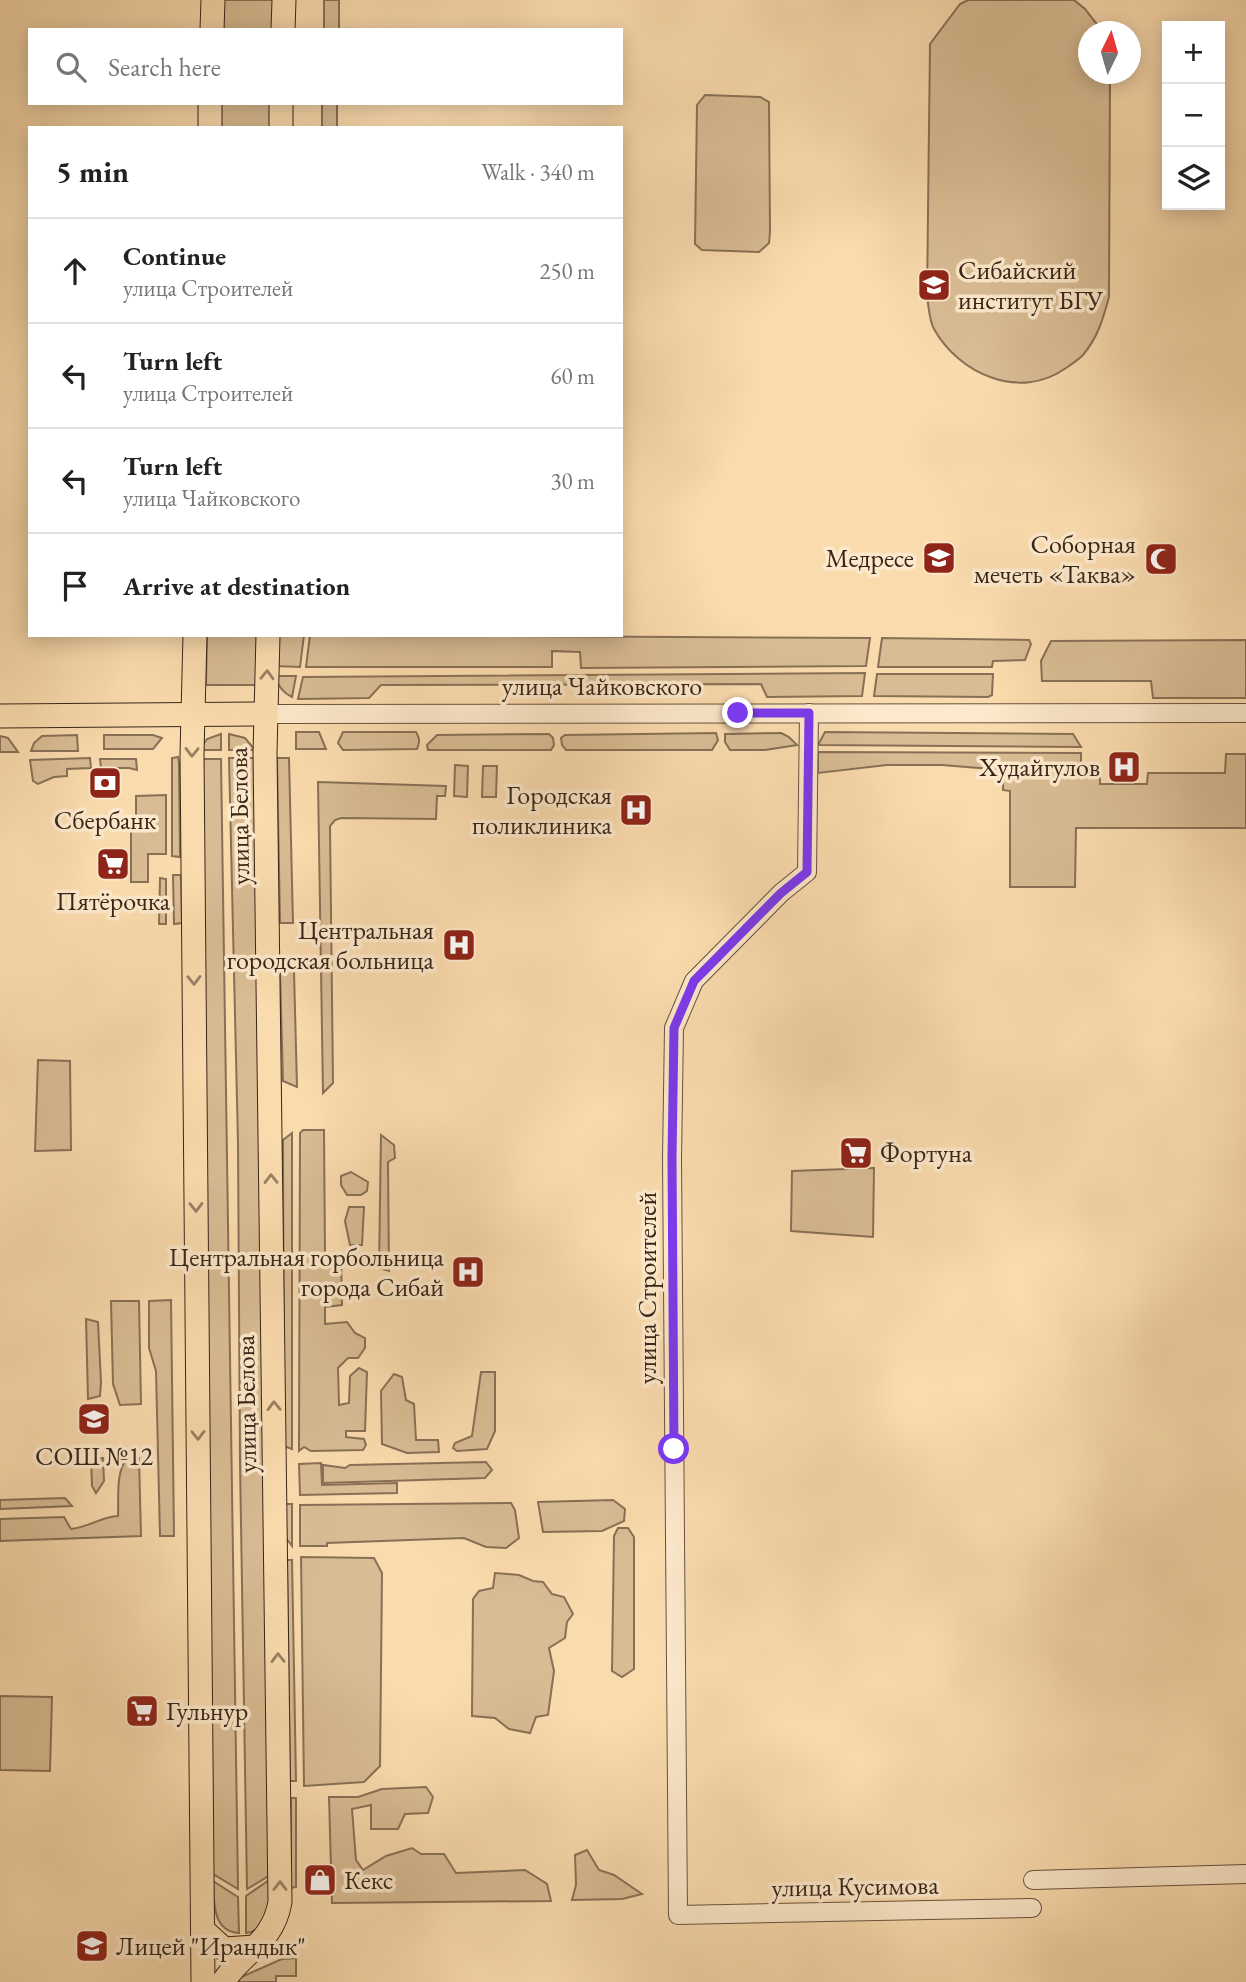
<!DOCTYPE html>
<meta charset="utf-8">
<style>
:root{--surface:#fff;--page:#f6f6f6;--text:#222;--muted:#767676;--line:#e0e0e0}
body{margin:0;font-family:"EB Garamond",serif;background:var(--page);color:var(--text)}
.controls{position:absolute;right:21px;top:21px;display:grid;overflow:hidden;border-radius:0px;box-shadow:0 4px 18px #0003}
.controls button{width:63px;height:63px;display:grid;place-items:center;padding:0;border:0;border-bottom:2px solid var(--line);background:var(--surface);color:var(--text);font:35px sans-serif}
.compass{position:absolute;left:1078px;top:21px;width:63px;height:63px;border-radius:50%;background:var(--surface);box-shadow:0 4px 18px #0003;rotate:5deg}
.stop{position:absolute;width:21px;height:21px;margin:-16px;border:5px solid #7c3aed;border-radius:50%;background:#fff}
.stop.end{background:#7c3aed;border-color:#fff;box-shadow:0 2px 7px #0008}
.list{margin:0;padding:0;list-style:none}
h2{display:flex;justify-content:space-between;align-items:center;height:91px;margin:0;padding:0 28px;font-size:30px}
h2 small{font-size:23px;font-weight:400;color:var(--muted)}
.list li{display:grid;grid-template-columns:46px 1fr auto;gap:21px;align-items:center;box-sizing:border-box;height:105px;padding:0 28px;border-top:2px solid var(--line)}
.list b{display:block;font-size:26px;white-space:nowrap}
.list p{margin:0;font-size:23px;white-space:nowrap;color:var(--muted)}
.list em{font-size:23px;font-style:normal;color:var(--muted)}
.icon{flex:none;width:38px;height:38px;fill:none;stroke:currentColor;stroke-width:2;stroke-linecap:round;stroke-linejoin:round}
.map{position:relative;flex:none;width:1246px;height:1982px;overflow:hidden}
.search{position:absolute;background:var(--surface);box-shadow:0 4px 18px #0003;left:28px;top:28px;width:595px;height:77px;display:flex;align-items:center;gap:18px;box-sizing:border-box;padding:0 24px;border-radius:0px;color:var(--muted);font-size:26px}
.panel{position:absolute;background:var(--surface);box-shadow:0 4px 18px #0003;left:28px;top:126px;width:595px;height:511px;border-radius:0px}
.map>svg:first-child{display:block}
</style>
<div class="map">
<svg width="1246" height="1982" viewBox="0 0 1246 1982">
<rect width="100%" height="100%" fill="#fadbae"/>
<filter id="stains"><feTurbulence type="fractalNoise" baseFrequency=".00286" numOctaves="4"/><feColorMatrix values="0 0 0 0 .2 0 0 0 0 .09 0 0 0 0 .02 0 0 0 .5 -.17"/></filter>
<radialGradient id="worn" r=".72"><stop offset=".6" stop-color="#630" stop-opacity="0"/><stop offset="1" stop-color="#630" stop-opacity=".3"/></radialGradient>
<g fill="#d9bc94" stroke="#887056" stroke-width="2">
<polygon points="224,0 275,0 274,30 223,30"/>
<rect x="324" y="0" width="15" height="30"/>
<path d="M968,0H1074L1085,9L1102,31L1088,32V74H1110L1109,297C1103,319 1098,337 1083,355C1078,360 1072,364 1066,368C1020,401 959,374 934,329C929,320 929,307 927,297L930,44L960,4Z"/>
<polygon points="705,95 760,97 769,102 770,232 769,243 759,252 702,250 695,244 697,105"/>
<polygon points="221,103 272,103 272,128 220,128"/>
<rect x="322" y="103" width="15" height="25"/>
<polygon points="207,635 259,635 256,685 206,685"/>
<polygon points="276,635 304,635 300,667 275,666"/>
<polygon points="310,635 870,638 866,666 581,668 580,652 552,651 552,667 306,667"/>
<polygon points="882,638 1029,640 1031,644 1025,660 993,661 992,667 878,667"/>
<polygon points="1246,640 1246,698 1153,698 1151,681 1042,681 1041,661 1051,641"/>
<polygon points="865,673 862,696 767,697 761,684 381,685 369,698 298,699 303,677"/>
<polygon points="877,674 993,674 992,695 988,697 874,696"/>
<path d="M275,676H296L292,697C283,693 278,686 275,676Z"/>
<polygon points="296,732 319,732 326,749 296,749"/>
<path d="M343,732H416C420,739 420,742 417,749L343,750L338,743Z"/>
<polygon points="825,732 1073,734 1081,747 818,745"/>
<polygon points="716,733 718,740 712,750 566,750 562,745 561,738 565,735"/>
<polygon points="781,733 789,737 797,745 765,750 730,750 725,742 725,734"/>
<polygon points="221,734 221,750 199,750 207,739"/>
<polygon points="229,734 245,738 255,750 229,750"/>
<polygon points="549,734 553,738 554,745 551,750 428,750 427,745 437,735"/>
<polygon points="77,735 78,751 31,751 34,743 42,736"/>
<polygon points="104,735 153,735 162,738 153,749 104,749"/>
<polygon points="0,736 8,738 18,752 0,752"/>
<polygon points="818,752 1081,753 1081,770 1100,771 1100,784 1147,784 1148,773 1225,773 1226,754 1246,754 1246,828 1076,828 1075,887 1010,887 1010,791 1003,790 1003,770 942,765 887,765 818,773"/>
<polygon points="178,757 179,763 180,857 172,856 172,758"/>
<polygon points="90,758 91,768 67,769 67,776 54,777 38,784 33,781 30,760"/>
<polygon points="229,758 255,758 272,1870 267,1877 247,1889 240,1463 238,1143"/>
<polygon points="277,758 289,758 293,923 280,923"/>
<polygon points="100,759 136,759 137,770 129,768 101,768"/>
<polygon points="199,759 221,759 238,1889 213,1874 206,1162"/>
<polygon points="455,765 468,766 467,797 454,796"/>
<polygon points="483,766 497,766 496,797 482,797"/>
<polygon points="318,782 446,786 445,796 437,796 436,819 341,818 335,820 330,826 333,1083 323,1093"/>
<polygon points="166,795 166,854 148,854 148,882 131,882 131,830 136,830 136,796"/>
<polygon points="173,875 181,875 182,923 174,924"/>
<polygon points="160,878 166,879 166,924 159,924"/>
<polygon points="280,971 294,971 297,1087 283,1081"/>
<polygon points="38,1060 70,1061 71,1150 35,1151"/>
<polygon points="303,1130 324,1130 325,1254 341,1255 342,1305 325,1307 325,1324 347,1322 355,1333 365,1338 365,1348 358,1358 348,1358 338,1368 339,1405 349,1403 350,1376 359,1368 367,1372 365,1431 346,1431 346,1437 364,1439 366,1445 363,1450 311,1451 304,1447 299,1451 300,1133"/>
<polygon points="292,1133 292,1449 284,1446 283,1140"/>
<polygon points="381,1135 394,1145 395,1158 388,1162 389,1271 379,1268"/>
<polygon points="874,1168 873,1237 791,1231 792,1171"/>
<polygon points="351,1172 368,1182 367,1191 361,1195 347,1195 341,1185 341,1176"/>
<polygon points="349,1207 364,1207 362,1245 350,1245 345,1221"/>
<polygon points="171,1300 174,1536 160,1536 156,1371 149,1348 149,1301"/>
<polygon points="111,1301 139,1301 141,1404 120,1405 113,1384"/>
<polygon points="86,1319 98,1322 101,1382 100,1396 88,1399"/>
<polygon points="481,1372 495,1372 495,1431 487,1449 457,1451 453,1448 455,1443 472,1436"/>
<polygon points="394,1374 402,1377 406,1400 414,1404 416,1440 438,1440 439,1452 407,1453 382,1444 381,1391"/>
<path d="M128,1457L139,1458L141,1536L0,1541V1519L64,1517L71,1529C89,1527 101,1517 118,1516C119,1497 115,1472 128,1457Z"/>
<polygon points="103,1458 104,1481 96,1493 92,1486 91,1459"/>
<polygon points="486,1462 492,1470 485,1478 323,1483 323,1465 345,1468 350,1465"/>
<polygon points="321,1463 322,1485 397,1483 397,1493 300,1495 299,1464"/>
<polygon points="65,1498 72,1506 0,1509 0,1500"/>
<polygon points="613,1500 625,1509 624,1521 602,1531 543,1532 538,1502"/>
<polygon points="511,1503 515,1510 519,1538 506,1548 486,1547 464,1538 327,1543 327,1546 300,1546 300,1505"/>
<polygon points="286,1504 292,1504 292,1546 286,1538"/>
<polygon points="618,1528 628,1528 634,1537 634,1669 622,1677 612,1671 614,1536"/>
<polygon points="301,1557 374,1558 382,1573 380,1766 364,1782 304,1786"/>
<polygon points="287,1560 292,1560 296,1781 290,1781"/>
<polygon points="495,1573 519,1575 533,1581 543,1582 552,1594 564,1597 573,1614 567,1622 565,1638 549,1648 554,1671 548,1715 536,1717 530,1733 509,1729 495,1718 472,1716 473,1599 479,1591 493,1588"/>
<polygon points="0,1696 52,1697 50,1771 0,1770"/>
<polygon points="426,1787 433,1797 428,1813 405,1814 398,1829 371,1829 371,1805 352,1809 356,1860 363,1870 386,1856 412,1848 421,1854 444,1854 456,1873 525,1870 547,1884 551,1901 332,1903 329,1797 358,1797 382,1789"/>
<polygon points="291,1798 296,1798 296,1887 291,1888"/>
<polygon points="587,1850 599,1870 614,1875 642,1894 622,1899 572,1900 576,1885 575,1855"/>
<path d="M272,1878C271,1897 270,1931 246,1933V1896Z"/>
<path d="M213,1881L238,1897L239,1933C212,1931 214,1902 213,1881Z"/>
<polygon points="296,1958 296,1976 276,1976 276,1982 239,1982 239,1978 282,1959"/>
</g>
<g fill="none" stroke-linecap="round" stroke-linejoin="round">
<defs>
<g id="minor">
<polyline points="809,713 807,872 781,893 694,981 674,1028 672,1159 678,1915 1032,1908"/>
<polyline points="266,714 1246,713"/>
<polyline points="1033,1880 1246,1874"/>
</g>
<g id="major">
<polyline points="212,30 213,0"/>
<polyline points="283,30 284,0"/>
<polyline points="210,128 210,103"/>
<polyline points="281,128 281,103"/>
<polyline points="195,635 192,754 203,1982"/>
<polyline points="0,716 266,714"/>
<polyline points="203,1930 224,1949 256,1947"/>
<path d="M223,1982C243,1951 273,1943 280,1902L265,753L268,635"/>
</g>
</defs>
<use href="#minor" stroke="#68523e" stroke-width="20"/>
<use href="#major" stroke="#382518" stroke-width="25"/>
<use href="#minor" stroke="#fce8ca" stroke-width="18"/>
<use href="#major" stroke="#fadbae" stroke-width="23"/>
</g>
<defs><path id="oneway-chevron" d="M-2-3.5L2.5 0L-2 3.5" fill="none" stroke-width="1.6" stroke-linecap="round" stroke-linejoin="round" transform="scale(1.75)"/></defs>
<g stroke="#998063">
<use href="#oneway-chevron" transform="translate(267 675) rotate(-88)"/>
<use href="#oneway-chevron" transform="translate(192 752) rotate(91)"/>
<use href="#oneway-chevron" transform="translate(194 980) rotate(89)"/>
<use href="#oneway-chevron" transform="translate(271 1179) rotate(-91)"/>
<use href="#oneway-chevron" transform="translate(196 1207) rotate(89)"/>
<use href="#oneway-chevron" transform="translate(274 1406) rotate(-91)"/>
<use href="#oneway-chevron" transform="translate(198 1435) rotate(89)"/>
<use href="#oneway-chevron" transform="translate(278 1658) rotate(-91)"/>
<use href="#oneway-chevron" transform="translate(280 1886) rotate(-90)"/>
</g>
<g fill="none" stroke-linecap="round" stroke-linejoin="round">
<polyline stroke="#7c3aed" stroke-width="9" points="674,1449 672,1158 674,1028 694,981 781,893 807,872 809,713 738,713"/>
</g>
<defs>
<symbol id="university-square" viewBox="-11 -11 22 22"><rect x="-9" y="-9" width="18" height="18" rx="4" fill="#8f2418" stroke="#fce8ca"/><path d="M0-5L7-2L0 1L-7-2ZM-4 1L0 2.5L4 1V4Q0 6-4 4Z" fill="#fff"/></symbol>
<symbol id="school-square" viewBox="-11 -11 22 22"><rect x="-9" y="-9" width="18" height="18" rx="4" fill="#8f2418" stroke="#fce8ca"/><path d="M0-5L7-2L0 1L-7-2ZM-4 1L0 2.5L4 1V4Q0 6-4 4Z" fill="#fff"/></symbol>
<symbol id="mosque-square" viewBox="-11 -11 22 22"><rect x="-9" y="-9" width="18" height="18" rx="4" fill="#8f2418" stroke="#fce8ca"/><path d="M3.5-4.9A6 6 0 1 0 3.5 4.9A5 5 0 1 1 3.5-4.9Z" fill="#fff"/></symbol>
<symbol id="hospital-square" viewBox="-11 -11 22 22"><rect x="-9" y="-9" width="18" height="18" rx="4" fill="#8f2418" stroke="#fce8ca"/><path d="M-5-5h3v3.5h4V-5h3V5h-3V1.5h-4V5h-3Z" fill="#fff"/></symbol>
<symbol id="bank-square" viewBox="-11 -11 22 22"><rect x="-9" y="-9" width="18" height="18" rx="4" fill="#8f2418" stroke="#fce8ca"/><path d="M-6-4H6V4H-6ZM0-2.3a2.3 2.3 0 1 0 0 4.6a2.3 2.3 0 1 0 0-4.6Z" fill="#fff"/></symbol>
<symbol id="supermarket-square" viewBox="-11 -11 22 22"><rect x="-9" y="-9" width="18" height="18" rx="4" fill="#8f2418" stroke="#fce8ca"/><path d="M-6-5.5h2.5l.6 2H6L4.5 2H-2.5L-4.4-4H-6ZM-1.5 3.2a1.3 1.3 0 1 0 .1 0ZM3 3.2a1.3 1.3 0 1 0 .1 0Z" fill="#fff"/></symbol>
<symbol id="shop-square" viewBox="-11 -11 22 22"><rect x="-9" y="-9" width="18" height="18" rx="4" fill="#8f2418" stroke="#fce8ca"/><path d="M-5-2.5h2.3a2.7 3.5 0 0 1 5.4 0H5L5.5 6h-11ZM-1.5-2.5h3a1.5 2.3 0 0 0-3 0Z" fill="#fff"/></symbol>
</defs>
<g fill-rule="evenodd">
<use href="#university-square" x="915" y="266" width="38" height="38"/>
<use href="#school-square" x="920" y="539" width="38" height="38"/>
<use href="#mosque-square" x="1142" y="540" width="38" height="38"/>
<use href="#hospital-square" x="1105" y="748" width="38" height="38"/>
<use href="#bank-square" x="86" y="764" width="38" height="38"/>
<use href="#hospital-square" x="617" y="791" width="38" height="38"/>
<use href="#supermarket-square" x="94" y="845" width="38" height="38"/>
<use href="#hospital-square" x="440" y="926" width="38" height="38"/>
<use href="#supermarket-square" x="837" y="1134" width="38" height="38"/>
<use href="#hospital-square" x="449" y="1253" width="38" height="38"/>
<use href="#school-square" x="75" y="1400" width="38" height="38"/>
<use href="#supermarket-square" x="123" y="1692" width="38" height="38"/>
<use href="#shop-square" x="301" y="1861" width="38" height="38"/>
<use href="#school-square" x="73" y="1927" width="38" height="38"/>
</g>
<g text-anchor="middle" stroke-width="7" stroke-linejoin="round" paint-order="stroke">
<g font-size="26" fill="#382518" stroke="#fce8ca" text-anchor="end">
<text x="958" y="279" text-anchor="start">Сибайский<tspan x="958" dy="30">институт БГУ</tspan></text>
<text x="1136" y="553">Соборная<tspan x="1136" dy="30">мечеть «Таква»</tspan></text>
<text x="914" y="567">Медресе</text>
<text x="1100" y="776">Худайгулов</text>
<text x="612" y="804">Городская<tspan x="612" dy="30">поликлиника</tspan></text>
<text x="105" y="829" text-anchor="middle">Сбербанк</text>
<text x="113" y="910" text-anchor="middle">Пятёрочка</text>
<text x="434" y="939">Центральная<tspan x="434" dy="30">городская больница</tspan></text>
<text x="880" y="1162" text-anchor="start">Фортуна</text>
<text x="444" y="1266">Центральная горбольница<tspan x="444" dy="30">города Сибай</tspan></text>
<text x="94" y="1465" text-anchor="middle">СОШ №12</text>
<text x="166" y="1720" text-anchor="start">Гульнур</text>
<text x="344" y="1889" text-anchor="start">Кекс</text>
<text x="116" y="1955" text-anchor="start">Лицей "Ирандык"</text>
</g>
<g font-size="26" fill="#382518" stroke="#fce8ca">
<text x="602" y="695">улица Чайковского</text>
<text transform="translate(239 816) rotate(-91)" y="9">улица Белова</text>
<text transform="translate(647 1288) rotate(-90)" y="9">улица Строителей</text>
<text transform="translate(246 1404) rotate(-91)" y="9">улица Белова</text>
<text transform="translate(855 1886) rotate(-1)" y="9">улица Кусимова</text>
</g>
</g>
<rect width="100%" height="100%" filter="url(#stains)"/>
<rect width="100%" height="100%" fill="url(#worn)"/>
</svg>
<div class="controls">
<button>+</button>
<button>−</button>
<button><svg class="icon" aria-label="layers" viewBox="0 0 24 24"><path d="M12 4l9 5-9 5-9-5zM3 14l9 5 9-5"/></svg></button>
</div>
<svg class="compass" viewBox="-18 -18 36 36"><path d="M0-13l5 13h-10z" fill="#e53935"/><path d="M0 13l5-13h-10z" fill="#767676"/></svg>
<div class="stop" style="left:674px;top:1449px"></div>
<div class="stop end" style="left:738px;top:713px"></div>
<div class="search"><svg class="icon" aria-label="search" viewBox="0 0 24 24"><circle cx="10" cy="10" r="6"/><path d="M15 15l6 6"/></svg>Search here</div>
<section class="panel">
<h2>5 min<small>Walk · 340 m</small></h2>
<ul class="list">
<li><svg class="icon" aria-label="ahead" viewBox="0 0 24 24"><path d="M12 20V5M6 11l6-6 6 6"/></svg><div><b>Continue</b><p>улица Строителей</p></div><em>250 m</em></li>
<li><svg class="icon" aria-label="left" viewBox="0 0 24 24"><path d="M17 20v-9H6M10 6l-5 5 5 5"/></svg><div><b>Turn left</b><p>улица Строителей</p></div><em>60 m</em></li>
<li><svg class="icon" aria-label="left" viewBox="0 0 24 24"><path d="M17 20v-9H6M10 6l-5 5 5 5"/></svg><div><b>Turn left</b><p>улица Чайковского</p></div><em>30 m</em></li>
<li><svg class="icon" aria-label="arrive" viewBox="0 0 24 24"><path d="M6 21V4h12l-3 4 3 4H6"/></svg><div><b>Arrive at destination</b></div></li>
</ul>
</section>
</div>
